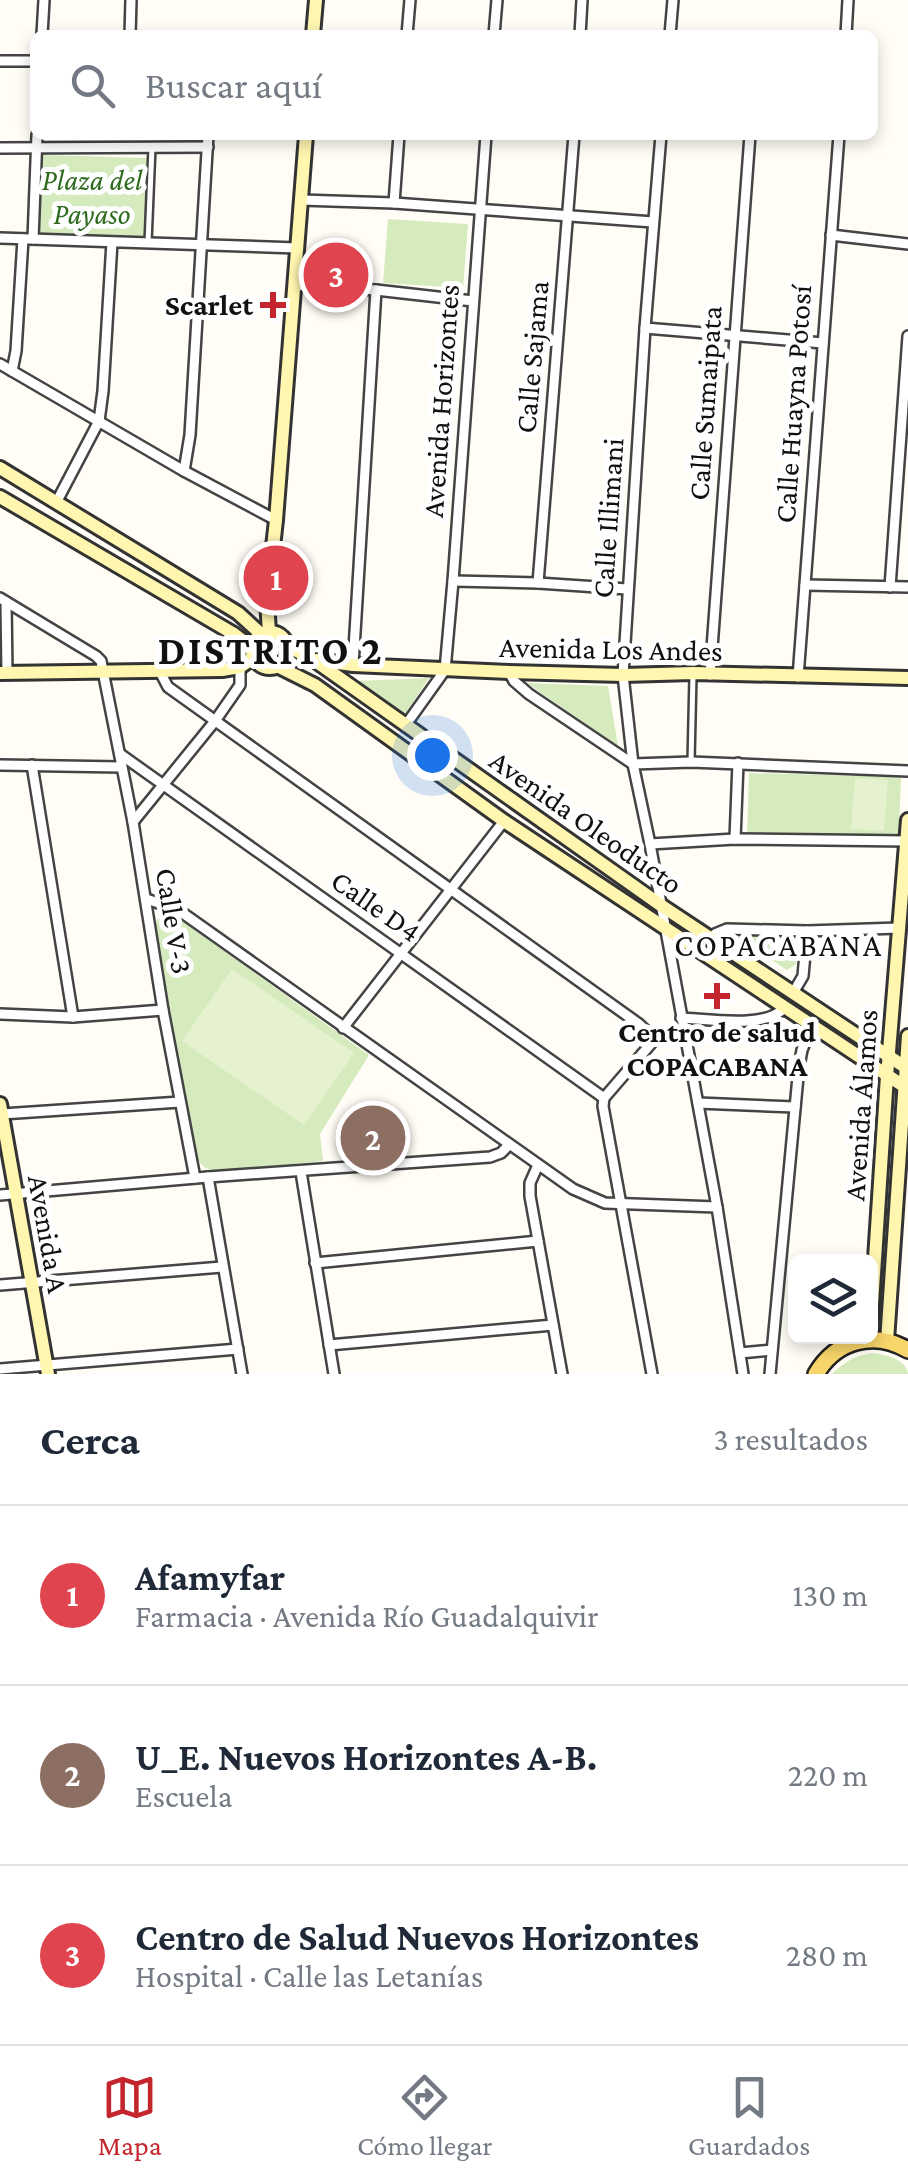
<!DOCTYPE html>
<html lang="es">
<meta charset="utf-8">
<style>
:root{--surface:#fff;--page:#f2f2f3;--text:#1f2937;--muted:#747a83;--line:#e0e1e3;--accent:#c4262e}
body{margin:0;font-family:"Crimson Pro",serif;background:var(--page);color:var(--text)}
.controls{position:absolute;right:30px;bottom:30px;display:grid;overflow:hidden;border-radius:15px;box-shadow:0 5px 15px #0003}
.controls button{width:90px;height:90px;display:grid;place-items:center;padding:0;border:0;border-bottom:2px solid var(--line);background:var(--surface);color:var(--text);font:50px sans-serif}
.you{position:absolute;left:432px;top:755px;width:35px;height:35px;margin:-25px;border:8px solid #fff;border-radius:50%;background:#1a73e8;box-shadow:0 0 0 15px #1a73e833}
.badge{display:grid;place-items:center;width:65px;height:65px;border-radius:50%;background:var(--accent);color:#fff;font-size:32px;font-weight:700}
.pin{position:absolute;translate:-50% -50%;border:5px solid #fff;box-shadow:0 2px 10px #0006}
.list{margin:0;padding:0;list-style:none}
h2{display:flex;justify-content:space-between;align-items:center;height:130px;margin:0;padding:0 40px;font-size:42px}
h2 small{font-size:32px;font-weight:400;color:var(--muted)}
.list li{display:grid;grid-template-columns:65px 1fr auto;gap:30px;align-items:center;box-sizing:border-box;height:180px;padding:0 40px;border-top:2px solid var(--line)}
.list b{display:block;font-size:38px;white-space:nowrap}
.list p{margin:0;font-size:32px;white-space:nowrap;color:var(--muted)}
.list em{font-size:32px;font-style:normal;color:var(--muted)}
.icon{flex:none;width:55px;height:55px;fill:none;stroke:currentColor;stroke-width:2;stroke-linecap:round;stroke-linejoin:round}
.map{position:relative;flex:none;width:908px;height:1374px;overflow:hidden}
.search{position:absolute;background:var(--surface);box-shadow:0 5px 15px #0003;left:30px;right:30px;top:30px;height:110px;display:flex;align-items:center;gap:25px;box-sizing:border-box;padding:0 35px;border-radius:15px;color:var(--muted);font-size:38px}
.sheet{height:670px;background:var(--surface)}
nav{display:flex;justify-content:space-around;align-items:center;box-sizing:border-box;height:140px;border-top:2px solid var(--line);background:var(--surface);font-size:28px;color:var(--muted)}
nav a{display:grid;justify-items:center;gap:5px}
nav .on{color:var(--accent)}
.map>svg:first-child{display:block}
</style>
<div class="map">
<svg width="908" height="1374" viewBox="0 0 908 1374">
<rect width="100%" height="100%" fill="#fffdf5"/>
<g fill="#d5ebbd">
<polygon points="42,155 147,158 144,239 37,237"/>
<polygon points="388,219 468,224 463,288 383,283"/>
<polygon points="429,678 403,717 356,681"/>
<polygon points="527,683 608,686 618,746"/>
<polygon points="749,773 901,777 899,834 747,835"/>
<polygon points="168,916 175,916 369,1055 320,1134 323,1161 217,1171 205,1168 193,1155 153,927 158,919"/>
<polygon points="795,932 796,964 787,970 738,938 741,934"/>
<path d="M874,1353C887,1355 906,1359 908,1374H832C845,1361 856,1355 874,1353Z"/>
</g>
<g fill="#e6f2cf">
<polygon points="855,778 888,780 884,831 851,829"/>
<polygon points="232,969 354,1053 304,1125 182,1041"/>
</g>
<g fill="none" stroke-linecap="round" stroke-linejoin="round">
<defs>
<g id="lane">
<polyline points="148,243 152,147"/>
<polyline points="691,762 693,675"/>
</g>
<g id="street">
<polyline points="42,35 44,0"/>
<polyline points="130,35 131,0"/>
<polyline points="407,35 410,0"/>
<polyline points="494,35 497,0"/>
<polyline points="580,35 582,0"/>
<polyline points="670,35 673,0"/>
<polyline points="846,35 848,0"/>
<polyline points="0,61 35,61"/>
<polyline points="661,135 645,328 623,675 633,764 650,844 717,1207 743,1374"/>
<polyline points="0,148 208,147"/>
<polyline points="301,200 394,203 653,222"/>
<polyline points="394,203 399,135"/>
<polyline points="831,235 908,244"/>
<polyline points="0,238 297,248"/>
<polyline points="33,239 37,135"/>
<polyline points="294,285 376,290 473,301"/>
<polyline points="645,328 823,343"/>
<polyline points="0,364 184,471 276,520"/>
<polyline points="12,371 16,351 23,239"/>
<polyline points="184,471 190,435 208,135"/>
<polyline points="57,501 99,421 103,391 112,242"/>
<polyline points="453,581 538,583 627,589"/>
<polyline points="538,583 574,135"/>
<polyline points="805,585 908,587"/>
<polyline points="890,587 908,336"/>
<polyline points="0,598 96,656 101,661 133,822 163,1010 195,1178"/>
<polyline points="6,602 7,673"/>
<polyline points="353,665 376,290"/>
<polyline points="159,670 168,687 639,1024 655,1039"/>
<polyline points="509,672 514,681 529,694 633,764 691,762 908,771"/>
<polyline points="710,675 750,135"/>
<polyline points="798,677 839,135"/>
<polyline points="405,726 445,670 453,581 486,135"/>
<polyline points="120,754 604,1098"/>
<polyline points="0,765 121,767"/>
<polyline points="32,765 73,1017"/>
<polyline points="133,822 215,721 240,685 240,667"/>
<polyline points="735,839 738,763"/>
<polyline points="650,844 735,839 908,841"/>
<polyline points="146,899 171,907 184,914 573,1189 605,1203 717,1207"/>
<polyline points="711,938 715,934 727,929 807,931 899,928"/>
<polyline points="793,993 803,976 807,931"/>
<polyline points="0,1014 73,1017 163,1010"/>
<path d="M681,1018C708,1019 766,1029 784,1008"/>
<polyline points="343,1028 504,821"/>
<polyline points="698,1103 795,1107"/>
<polyline points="2,1114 180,1102"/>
<polyline points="538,1165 530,1183 530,1196 562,1374"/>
<polyline points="301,1172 334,1374"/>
<polyline points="208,1177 242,1374"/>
<polyline points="0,1195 208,1177 490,1157 501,1153 509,1145"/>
<polyline points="315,1263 538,1241"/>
<polyline points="0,1285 222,1267"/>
<polyline points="329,1345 553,1325"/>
<polyline points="740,1353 772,1350"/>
<polyline points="0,1369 238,1349"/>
<polyline points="652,1374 603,1106 604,1098 655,1039 684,1031"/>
<polyline points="770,1374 799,1066 802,1050 812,1026"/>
</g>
<g id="secondary">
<polyline points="313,35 316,0"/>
<polyline points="0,468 238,613 261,634"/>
<polyline points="0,497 234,634 252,648"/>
<circle cx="270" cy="650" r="18"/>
<polyline points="269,632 267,601 276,520 306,135"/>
<polyline points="289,647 314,660 662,906 908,1069"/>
<polyline points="316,660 353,665 509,672 623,675 693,673 908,678"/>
<polyline points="279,667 315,685 504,821 908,1089"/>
<polyline points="0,673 222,670 240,667 253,658"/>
<polyline points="0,1104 48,1374"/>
<polyline points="870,1335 887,1076 908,820"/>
<polyline points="887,1341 908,1036"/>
</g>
<path id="primary" d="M816,1374C836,1340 874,1330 908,1350"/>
</defs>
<use href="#lane" stroke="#444" stroke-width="10"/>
<use href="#street" stroke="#444" stroke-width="14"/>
<use href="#secondary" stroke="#333" stroke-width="18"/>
<use href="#primary" stroke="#222" stroke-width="20"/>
<use href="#lane" stroke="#fff" stroke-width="5"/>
<use href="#street" stroke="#fff" stroke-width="9"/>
<use href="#secondary" stroke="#fff6b0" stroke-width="12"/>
<use href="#primary" stroke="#f9d66b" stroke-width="15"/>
</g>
<g fill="#c4262e" stroke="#fff" stroke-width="4">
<path d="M268 290h10v10h10v10h-10v10h-10v-10h-10v-10h10z"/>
<path d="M712 981h10v10h10v10h-10v10h-10v-10h-10v-10h10z"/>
</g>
<g text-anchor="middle" stroke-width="10" stroke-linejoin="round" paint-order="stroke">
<g font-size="30" font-style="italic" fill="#2f6b1f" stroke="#fff">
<text x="92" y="190">Plaza del<tspan x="92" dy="34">Payaso</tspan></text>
</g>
<g font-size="30" font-weight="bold" fill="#111" stroke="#fff" text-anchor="end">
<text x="253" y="315">Scarlet</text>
<text x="717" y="1042" text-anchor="middle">Centro de salud<tspan x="717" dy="34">COPACABANA</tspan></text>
</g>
<g font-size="30" fill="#111" stroke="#fff">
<text transform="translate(532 357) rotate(-85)" y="10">Calle Sajama</text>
<text transform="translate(441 401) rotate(-86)" y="10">Avenida Horizontes</text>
<text transform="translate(705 403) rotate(-86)" y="10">Calle Sumaipata</text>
<text transform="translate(793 404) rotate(-86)" y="10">Calle Huayna Potosí</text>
<text transform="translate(608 518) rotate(-86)" y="10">Calle Illimani</text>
<text transform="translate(611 649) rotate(1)" y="10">Avenida Los Andes</text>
<text transform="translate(586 822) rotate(35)" y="10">Avenida Oleoducto</text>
<text transform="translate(376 906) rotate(35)" y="10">Calle D4</text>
<text transform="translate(174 921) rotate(81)" y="10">Calle V-3</text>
<text transform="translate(861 1105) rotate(-86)" y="10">Avenida Álamos</text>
<text transform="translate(48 1234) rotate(80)" y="10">Avenida A</text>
</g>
<g font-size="32" letter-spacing="2.5" fill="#111" stroke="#fff">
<text x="779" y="956">COPACABANA</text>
</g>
<g font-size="40" font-weight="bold" letter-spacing="2.5" fill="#111" stroke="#fff">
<text x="271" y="664">DISTRITO 2</text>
</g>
</g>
</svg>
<div class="controls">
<button><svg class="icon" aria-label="layers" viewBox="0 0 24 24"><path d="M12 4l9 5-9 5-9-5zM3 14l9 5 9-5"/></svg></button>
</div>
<div class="you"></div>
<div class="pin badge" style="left:276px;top:578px;background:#e0444e">1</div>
<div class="pin badge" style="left:373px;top:1138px;background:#8d6e63">2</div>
<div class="pin badge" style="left:336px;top:275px;background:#e0444e">3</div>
<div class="search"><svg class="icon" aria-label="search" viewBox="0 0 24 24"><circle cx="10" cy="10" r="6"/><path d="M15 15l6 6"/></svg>Buscar aquí</div>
</div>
<section class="sheet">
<h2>Cerca<small>3 resultados</small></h2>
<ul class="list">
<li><span class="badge" style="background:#e0444e">1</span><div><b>Afamyfar</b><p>Farmacia · Avenida Río Guadalquivir</p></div><em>130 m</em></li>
<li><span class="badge" style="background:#8d6e63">2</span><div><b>U_E. Nuevos Horizontes A-B.</b><p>Escuela</p></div><em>220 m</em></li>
<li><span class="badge" style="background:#e0444e">3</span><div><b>Centro de Salud Nuevos Horizontes</b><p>Hospital · Calle las Letanías</p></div><em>280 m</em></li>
</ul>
</section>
<nav>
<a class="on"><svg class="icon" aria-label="map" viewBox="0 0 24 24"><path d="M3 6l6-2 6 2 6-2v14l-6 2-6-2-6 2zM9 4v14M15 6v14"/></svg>Mapa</a>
<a><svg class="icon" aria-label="directions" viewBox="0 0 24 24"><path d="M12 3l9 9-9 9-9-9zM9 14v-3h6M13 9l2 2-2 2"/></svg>Cómo llegar</a>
<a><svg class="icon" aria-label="saved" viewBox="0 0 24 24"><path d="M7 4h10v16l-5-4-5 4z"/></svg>Guardados</a>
</nav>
